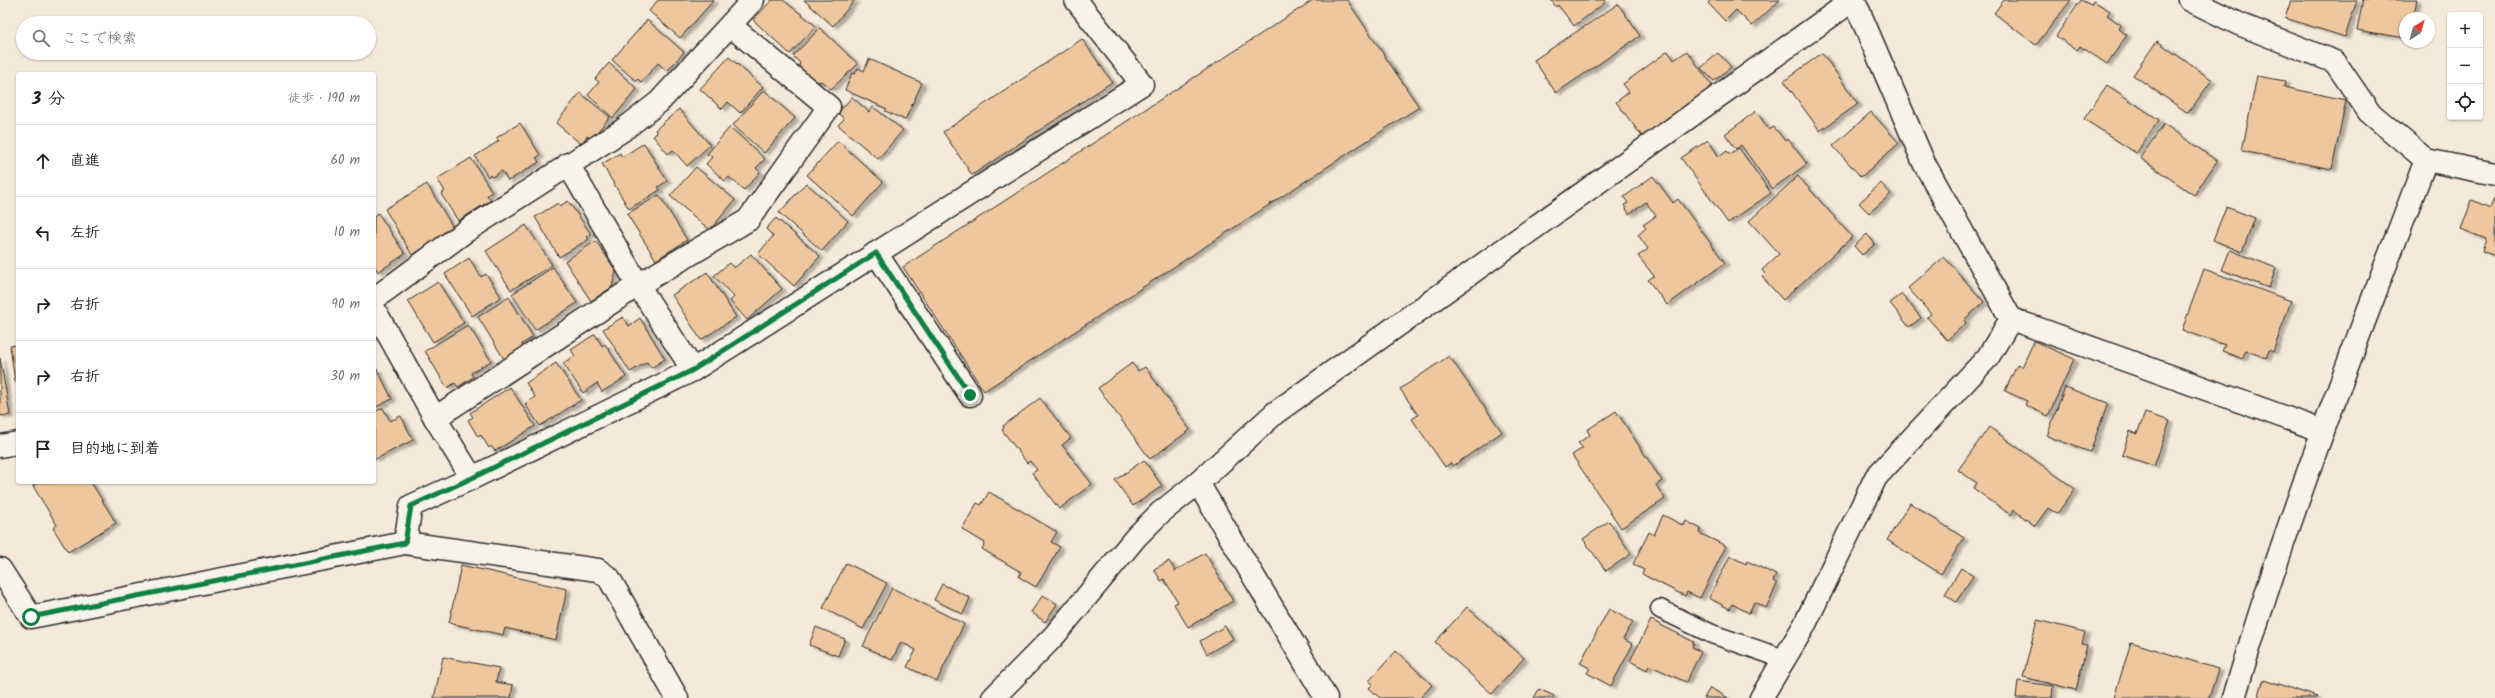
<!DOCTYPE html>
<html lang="ja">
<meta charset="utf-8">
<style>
:root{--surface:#fff;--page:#f6f6f6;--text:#202124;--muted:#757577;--line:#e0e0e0}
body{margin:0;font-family:Kalam,"Klee One",sans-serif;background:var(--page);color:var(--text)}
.controls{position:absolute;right:12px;top:12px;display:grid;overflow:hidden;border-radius:4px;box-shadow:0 1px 3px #0004}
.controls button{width:36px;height:36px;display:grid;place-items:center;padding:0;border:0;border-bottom:1px solid var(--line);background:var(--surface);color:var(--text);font:20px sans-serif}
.compass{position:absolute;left:2399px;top:12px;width:36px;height:36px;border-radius:50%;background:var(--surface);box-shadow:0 1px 3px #0004;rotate:37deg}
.stop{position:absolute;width:12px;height:12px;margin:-9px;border:3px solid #0b8043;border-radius:50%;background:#fff}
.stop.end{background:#0b8043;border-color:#fff;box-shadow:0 1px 4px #0008}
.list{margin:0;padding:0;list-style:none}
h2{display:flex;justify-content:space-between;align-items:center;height:52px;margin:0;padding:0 16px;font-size:17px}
h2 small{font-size:13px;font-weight:400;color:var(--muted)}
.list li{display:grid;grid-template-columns:26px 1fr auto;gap:12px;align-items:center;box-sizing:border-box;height:72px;padding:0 16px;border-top:1px solid var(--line)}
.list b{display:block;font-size:15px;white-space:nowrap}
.list em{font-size:13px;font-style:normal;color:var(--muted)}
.icon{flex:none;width:22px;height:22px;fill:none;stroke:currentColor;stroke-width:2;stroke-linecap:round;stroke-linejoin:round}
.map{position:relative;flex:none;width:2495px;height:698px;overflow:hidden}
.search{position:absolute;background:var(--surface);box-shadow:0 1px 3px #0004;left:16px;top:16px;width:360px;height:44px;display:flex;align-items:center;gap:10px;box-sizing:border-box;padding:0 14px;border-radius:22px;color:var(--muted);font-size:15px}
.panel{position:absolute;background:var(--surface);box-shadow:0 1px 3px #0004;left:16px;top:72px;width:360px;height:412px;border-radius:4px}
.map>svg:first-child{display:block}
</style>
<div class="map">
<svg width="2495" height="698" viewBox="0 0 2495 698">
<defs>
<filter id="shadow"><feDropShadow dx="4.5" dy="2.5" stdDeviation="1" flood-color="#0004"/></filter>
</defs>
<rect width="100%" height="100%" fill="#f5ead9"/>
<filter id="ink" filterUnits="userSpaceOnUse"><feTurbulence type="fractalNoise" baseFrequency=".025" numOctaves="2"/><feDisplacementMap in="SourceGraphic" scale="8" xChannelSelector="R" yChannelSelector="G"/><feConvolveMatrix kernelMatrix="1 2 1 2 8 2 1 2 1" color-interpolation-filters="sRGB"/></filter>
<g filter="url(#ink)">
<g fill="#efc79e" stroke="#2b2b2b" filter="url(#shadow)">
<polygon points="658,0 714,0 680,38 649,11"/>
<polygon points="772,0 783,0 816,26 790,54 753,20"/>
<polygon points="804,0 855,0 833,26"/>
<polygon points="1313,0 1347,0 1419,107 984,391 903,267"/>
<polygon points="1551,0 1605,0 1606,2 1574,26 1558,5 1556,7"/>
<polygon points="1711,0 1780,0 1752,26 1736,10 1725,21 1708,3"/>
<polygon points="2004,0 2071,0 2036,45 1994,13"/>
<polygon points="2081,0 2091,5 2093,1 2110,11 2107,15 2121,25 2119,29 2127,35 2107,64 2080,46 2077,50 2056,36"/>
<polygon points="2291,0 2357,0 2345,37 2285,18"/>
<polygon points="2363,0 2417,0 2413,18 2405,18 2405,38 2357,30"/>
<polygon points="1618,4 1640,36 1556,93 1534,60"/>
<polygon points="647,20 684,52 667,71 658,63 641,82 638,79 636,81 612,60"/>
<polygon points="820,28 858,64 831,89 821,81 813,83 798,70 800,63 793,56"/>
<polygon points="1082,39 1112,82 972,175 943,132"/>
<polygon points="2157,41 2212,80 2188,113 2133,75"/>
<polygon points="1668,51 1674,60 1687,51 1713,87 1644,139 1616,102 1629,92 1623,84"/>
<polygon points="1718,53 1731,67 1714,81 1701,68"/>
<polygon points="1822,53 1858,104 1820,131 1784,81"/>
<polygon points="729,57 763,87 740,113 728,102 722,109 700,89"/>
<polygon points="869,59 922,83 905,120 885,111 887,109 845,90 852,73 855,74 858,68 864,71"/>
<polygon points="609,63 637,89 613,118 588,95 599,82 595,79"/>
<polygon points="2257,76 2285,81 2284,87 2346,100 2332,169 2242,151"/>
<polygon points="2107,85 2159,120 2136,153 2084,119"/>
<polygon points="764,90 795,118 764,153 733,125"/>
<polygon points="580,93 610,117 591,139 587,136 581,144 556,123"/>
<polygon points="852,97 869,112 873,107 903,130 878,159 838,125 844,119 838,113"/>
<polygon points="679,109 710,145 687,166 673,150 668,154 653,136 657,133 655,130"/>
<polygon points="1756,111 1769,130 1774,127 1785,141 1788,139 1807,164 1772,189 1741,145 1736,149 1725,134"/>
<polygon points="1871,112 1899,143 1861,177 1833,146"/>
<polygon points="520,123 540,155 536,158 539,162 508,181 502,171 492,177 490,175 488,177 475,156 499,141 496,138"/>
<polygon points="2164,124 2217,161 2194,195 2140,158"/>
<polygon points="730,127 765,159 756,168 760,172 744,190 729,177 725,181 706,164 712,157 707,154"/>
<polygon points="1708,140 1719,157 1727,151 1730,154 1739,148 1771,193 1728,223 1681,158"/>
<polygon points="838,141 883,182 853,216 807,175"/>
<polygon points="644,143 667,181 658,187 660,190 629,209 602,164 620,153 622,157"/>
<polygon points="471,158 492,192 487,195 491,200 458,221 441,194 445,191 437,179"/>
<polygon points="696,167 735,200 710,230 670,196"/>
<polygon points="1653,176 1673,203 1678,199 1725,263 1667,305 1648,280 1654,276 1638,256 1648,249 1638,235 1646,228 1643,225 1656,216 1646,202 1629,214 1624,205 1628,203 1624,197"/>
<polygon points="1798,176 1852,237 1783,300 1762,277 1765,274 1762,270 1779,254 1749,221"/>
<polygon points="806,183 848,221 822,251 779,213"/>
<polygon points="1881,183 1891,194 1869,213 1859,203"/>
<polygon points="427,184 455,231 412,255 385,209"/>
<polygon points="659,195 687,240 656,260 627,214"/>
<polygon points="2494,199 2495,199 2495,256 2482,251 2486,239 2461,229 2472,200 2490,208"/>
<polygon points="568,201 591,234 587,237 589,239 559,257 535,217 558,203 560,206"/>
<polygon points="2226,207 2255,218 2242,252 2213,240"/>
<polygon points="378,213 405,254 378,272 374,265 374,216"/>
<polygon points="776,218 820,256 794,286 758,254 773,236 766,229"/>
<polygon points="526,225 552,265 511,290 486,251"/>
<polygon points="1867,234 1875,244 1862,255 1854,246"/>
<polygon points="596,241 616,271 612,287 591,301 565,261"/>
<polygon points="2230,250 2276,268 2269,288 2222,270"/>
<polygon points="751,254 782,289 747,320 730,301 734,297 714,276 729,263 734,268"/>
<polygon points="1944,257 1984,302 1964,320 1966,323 1947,340 1927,317 1931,314 1908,288"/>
<polygon points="469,258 481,277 486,274 501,297 472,316 445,274"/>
<polygon points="553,267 577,303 535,330 512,294"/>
<polygon points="2204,269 2291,301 2273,352 2269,350 2266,358 2246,350 2242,359 2222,351 2225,345 2182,330"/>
<polygon points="707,272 736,317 701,340 672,295"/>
<polygon points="438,282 464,323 433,342 408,301"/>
<polygon points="1902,294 1921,318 1909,327 1890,303"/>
<polygon points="509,297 533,337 522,344 523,348 504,359 478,317"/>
<polygon points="623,317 629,326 640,318 665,359 651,368 647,362 630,372 603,329"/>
<polygon points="468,325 491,361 471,373 473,377 458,387 455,383 447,388 425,351"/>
<polygon points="595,334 602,346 605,344 626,377 602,392 597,383 583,393 563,363 575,356 571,350"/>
<polygon points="2034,341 2074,359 2048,416 2025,405 2027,401 2005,391 2017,365 2022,367"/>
<polygon points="18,345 18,381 15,382 10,346"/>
<polygon points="1449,356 1502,432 1453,466 1451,463 1445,467 1412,419 1418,415 1400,389"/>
<polygon points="0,358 10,415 0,416"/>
<polygon points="556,363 581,400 540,426 525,404 535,397 526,383"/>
<polygon points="1132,363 1138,371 1145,367 1190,430 1150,459 1098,388"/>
<polygon points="377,369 392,399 374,408 374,370"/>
<polygon points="510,387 535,426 495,451 491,446 489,448 481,435 478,437 468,420 473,417 470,413"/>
<polygon points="2065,387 2108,403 2090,452 2047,436"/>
<polygon points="1040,398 1071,438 1062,445 1092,484 1059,509 1032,473 1037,470 1030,461 1027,463 1002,430 1004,428 1003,426"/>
<polygon points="383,408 390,421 401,416 413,440 374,460 374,412"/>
<polygon points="1616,411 1662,481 1656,485 1665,499 1621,528 1572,455 1583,448 1578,443 1590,435 1587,430"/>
<polygon points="2145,413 2170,421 2154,466 2122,455 2130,431 2137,434"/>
<polygon points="1989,427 2075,489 2057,514 2048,508 2035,526 2014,510 2011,515 1973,488 1977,483 1958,470"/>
<polygon points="1144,460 1162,486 1133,506 1115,480"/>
<polygon points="39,482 91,482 116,523 68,552 53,528 57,525 33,486"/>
<polygon points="989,492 1057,532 1051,542 1060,547 1036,587 1019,577 1021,572 982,549 985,543 962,529 977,503 981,505"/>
<polygon points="1910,503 1964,538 1941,574 1887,540"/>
<polygon points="1663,515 1684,526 1686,521 1701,529 1699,533 1726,546 1700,598 1687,592 1685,596 1642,574 1644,570 1633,564 1649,532 1654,535"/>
<polygon points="1609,521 1631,554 1606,571 1583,539"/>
<polygon points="1205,553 1233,601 1188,627 1174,604 1178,602 1164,579 1161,581 1154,569 1169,561 1175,571"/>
<polygon points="1730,556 1746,564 1747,561 1776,575 1773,581 1777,584 1766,608 1754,602 1749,613 1732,604 1730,609 1709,598"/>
<polygon points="846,563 887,583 863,629 823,608"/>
<polygon points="461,565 567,589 556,640 505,628 503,635 449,623"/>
<polygon points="1961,568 1973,576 1956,602 1945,594"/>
<polygon points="942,584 970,598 963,614 934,600"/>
<polygon points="892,588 964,624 937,681 907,667 916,650 901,642 892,660 863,646"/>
<polygon points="1043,595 1057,604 1045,622 1031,612"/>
<polygon points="1467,607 1524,658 1492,694 1435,642"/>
<polygon points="1609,609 1633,622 1623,639 1633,644 1611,686 1587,673 1590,668 1580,663"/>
<polygon points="1651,620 1694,642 1692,647 1701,652 1686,682 1649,665 1647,670 1630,661"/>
<polygon points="2037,620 2085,632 2082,644 2087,645 2076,690 2023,677"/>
<polygon points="1225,626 1233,639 1207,654 1200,641"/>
<polygon points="816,627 845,639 838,656 809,645"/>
<polygon points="2131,642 2218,669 2209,698 2114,698"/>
<polygon points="1396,651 1432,685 1420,698 1380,698 1369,688 1373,684 1369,681"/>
<polygon points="443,657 499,668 496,682 513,685 511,698 434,698"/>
<polygon points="2264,679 2317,697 2316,698 2258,698"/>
<polygon points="2018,681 2053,686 2052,698 2016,698"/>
<polygon points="1710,688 1728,698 1704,698"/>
<polygon points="1539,689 1554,696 1553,698 1534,698"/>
</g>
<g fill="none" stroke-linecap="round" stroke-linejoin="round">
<defs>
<polyline id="lane" points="1660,609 1712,634 1784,659"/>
<g id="street">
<polyline points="2190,0 2239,24 2335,62 2369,112 2426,160 2495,174"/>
<polyline points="568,164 638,285 693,370"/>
<polyline points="876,253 970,395"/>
<polyline points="374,299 466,231 623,130 659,102 753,0"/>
<polyline points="374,309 435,418 472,478"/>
<polyline points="2011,319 2323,431"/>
<polyline points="435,418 638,285 748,220 829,107 731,26"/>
<polyline points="0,446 18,443"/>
<polyline points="1198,483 1326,698"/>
<polyline points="405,543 411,506 472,478 693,370 1142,84 1076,0"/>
<polyline points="0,569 31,617 405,543 598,570 609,578 677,698"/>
<polyline points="993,698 1054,636 1136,537 1160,513 1198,483 1275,413 1853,0"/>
<polyline points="1761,698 1804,626 1876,477 1988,357 2011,319 1924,163 1854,0"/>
<path d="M2234,698C2287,515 2358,338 2426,160"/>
</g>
</defs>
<use href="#lane" stroke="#2b2b2b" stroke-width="21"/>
<use href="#street" stroke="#2b2b2b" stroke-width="25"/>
<use href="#lane" stroke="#f7f3e8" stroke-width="18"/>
<use href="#street" stroke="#f7f3e8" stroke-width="22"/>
</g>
</g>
<g fill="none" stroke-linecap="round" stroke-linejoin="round" filter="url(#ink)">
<polyline stroke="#0b8043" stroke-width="5" points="31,617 405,543 411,506 472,478 693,370 876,253 970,395"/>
</g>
</svg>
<div class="controls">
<button>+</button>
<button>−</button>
<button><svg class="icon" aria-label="locate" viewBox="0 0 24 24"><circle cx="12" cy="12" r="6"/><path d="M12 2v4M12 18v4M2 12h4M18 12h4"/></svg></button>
</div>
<svg class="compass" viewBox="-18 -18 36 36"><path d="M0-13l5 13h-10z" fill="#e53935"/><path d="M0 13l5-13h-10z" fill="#757577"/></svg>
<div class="stop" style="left:31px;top:617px"></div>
<div class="stop end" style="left:970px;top:395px"></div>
<div class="search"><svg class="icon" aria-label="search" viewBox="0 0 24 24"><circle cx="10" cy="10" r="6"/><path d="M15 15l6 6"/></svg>ここで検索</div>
<section class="panel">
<h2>3 分<small>徒歩 · 190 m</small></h2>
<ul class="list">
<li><svg class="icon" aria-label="ahead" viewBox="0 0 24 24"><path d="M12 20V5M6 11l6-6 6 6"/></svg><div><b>直進</b></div><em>60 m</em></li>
<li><svg class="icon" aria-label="left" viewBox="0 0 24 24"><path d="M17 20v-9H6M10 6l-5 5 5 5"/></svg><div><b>左折</b></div><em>10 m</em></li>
<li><svg class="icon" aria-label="right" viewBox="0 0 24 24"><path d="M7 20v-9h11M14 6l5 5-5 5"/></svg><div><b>右折</b></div><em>90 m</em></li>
<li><svg class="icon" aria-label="right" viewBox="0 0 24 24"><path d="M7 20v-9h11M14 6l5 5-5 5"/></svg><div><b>右折</b></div><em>30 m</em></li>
<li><svg class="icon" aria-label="arrive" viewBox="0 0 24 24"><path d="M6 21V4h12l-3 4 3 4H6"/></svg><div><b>目的地に到着</b></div></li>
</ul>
</section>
</div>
